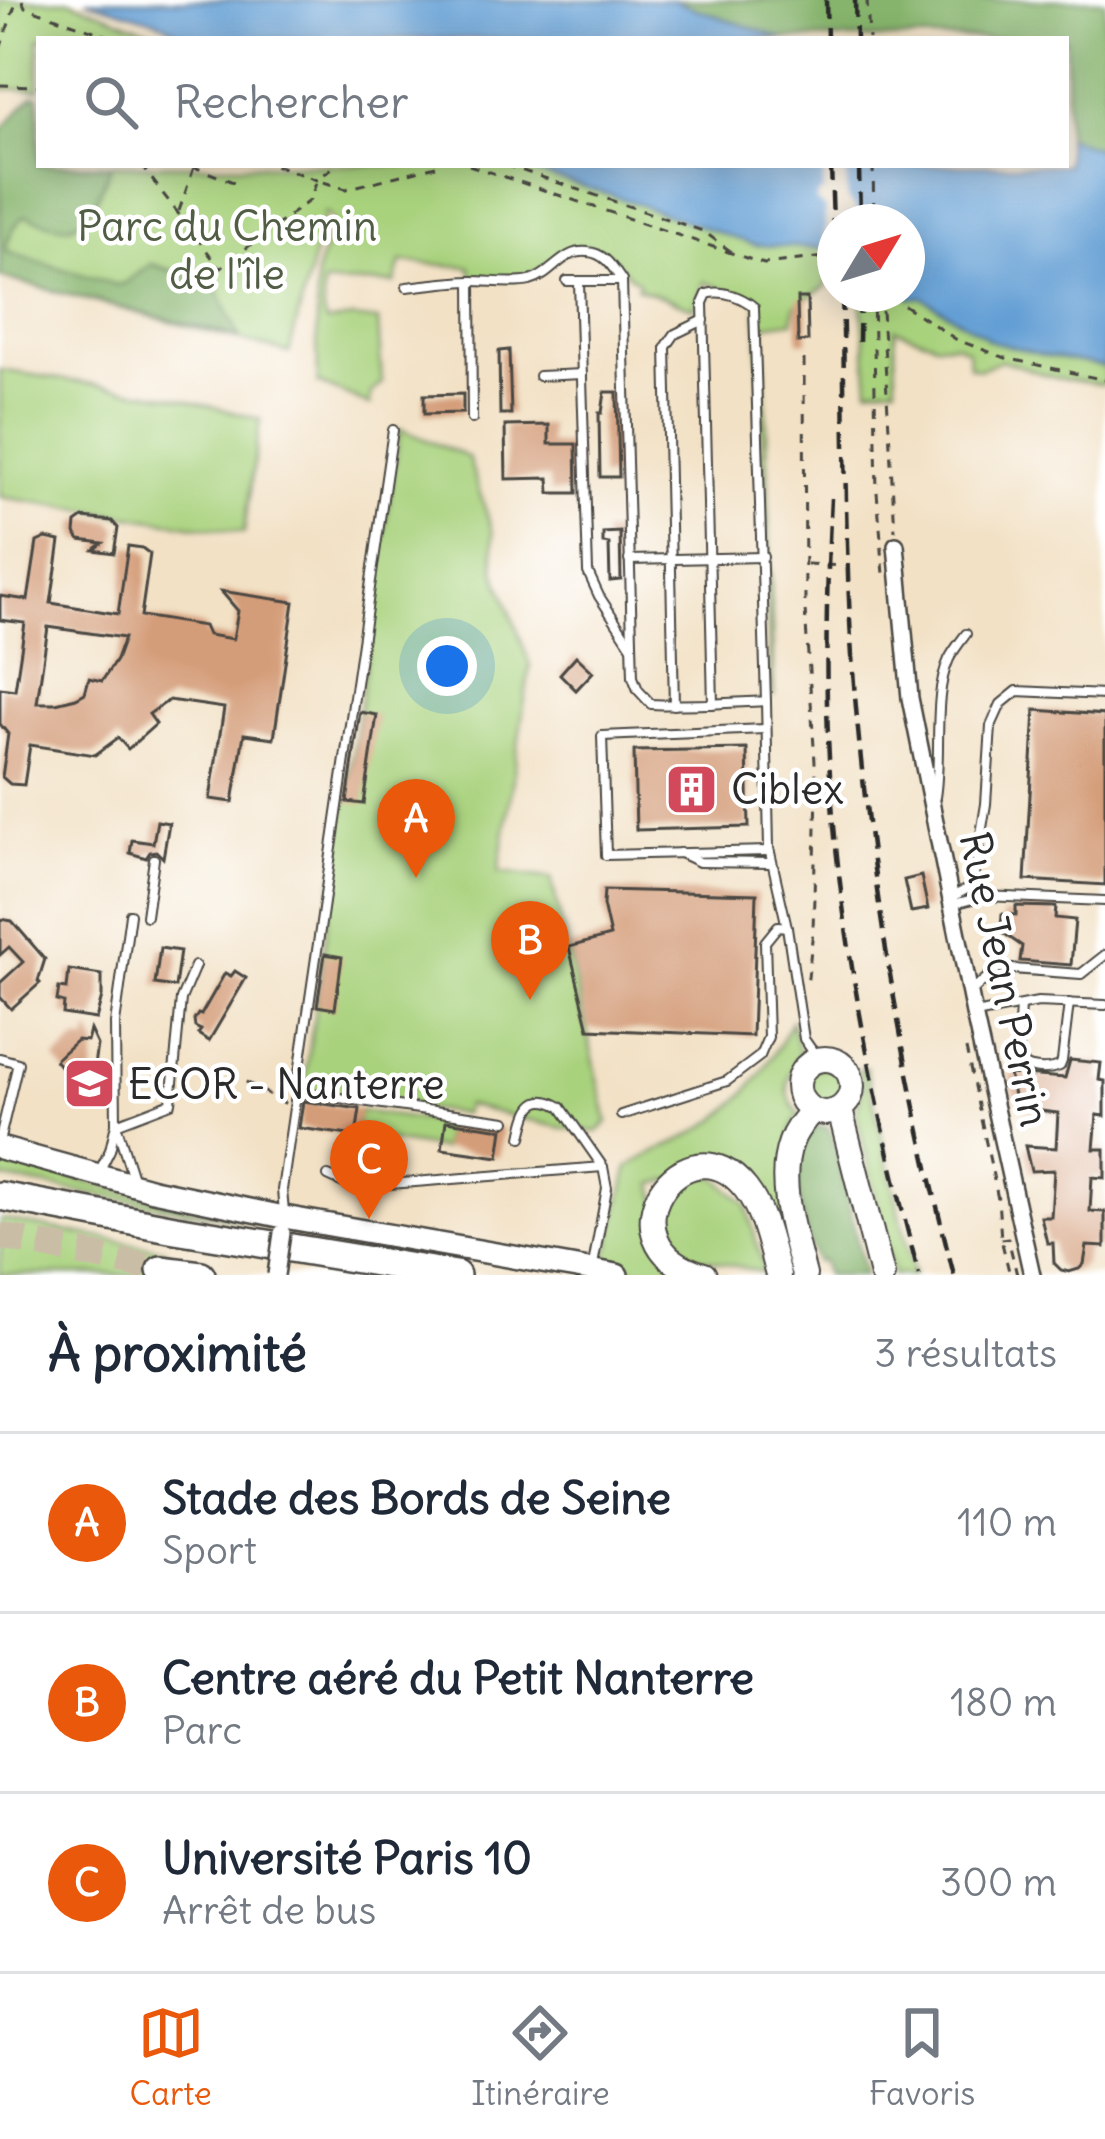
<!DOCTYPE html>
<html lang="fr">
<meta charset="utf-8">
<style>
:root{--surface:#fff;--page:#f6f6f7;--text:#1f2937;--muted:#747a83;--line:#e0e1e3;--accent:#ea580c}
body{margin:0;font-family:Delius,sans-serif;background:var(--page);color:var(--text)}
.compass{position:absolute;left:817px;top:204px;width:108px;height:108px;border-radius:50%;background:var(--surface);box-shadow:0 6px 30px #0003;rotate:52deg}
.you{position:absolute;left:447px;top:666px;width:42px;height:42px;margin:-30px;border:9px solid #fff;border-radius:50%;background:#1a73e8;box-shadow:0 0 0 18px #1a73e833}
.badge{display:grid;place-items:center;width:78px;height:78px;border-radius:50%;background:var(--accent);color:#fff;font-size:39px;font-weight:700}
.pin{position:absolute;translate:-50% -99px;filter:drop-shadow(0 3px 6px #0008)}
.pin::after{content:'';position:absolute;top:63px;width:42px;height:36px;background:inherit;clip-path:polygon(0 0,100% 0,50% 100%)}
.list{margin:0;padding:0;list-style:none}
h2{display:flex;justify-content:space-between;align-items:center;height:156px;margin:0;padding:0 48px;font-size:51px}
h2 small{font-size:39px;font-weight:400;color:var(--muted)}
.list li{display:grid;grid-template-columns:78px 1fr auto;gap:36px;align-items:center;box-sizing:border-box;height:180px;padding:0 48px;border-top:3px solid var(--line)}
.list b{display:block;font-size:45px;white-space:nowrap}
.list p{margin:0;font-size:39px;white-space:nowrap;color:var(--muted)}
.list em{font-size:39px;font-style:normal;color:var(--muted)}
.icon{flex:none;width:66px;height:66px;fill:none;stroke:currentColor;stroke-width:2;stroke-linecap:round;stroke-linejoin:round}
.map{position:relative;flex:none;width:1105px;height:1275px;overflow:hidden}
.search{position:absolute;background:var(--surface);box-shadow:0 6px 30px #0003;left:36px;right:36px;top:36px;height:132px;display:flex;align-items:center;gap:30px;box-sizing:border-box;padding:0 42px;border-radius:0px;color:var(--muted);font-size:45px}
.sheet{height:696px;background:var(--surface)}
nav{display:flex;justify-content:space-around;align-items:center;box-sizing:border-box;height:168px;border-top:3px solid var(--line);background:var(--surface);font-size:33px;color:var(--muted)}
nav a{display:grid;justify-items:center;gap:6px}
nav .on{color:var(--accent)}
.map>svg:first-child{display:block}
</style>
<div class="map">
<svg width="1105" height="1275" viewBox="0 0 1105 1275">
<rect width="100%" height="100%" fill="#fff"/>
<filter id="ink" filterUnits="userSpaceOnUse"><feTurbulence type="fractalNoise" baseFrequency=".00833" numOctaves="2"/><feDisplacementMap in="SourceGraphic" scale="24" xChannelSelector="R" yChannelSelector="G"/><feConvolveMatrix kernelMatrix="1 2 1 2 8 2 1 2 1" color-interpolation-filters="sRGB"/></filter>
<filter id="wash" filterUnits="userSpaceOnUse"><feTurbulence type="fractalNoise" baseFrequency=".004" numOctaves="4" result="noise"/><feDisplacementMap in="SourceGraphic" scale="48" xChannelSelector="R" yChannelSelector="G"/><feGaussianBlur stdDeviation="2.7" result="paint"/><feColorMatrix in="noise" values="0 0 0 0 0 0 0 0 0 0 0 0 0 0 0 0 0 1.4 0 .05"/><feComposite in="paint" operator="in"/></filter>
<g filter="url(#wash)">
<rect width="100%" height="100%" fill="#f2e1c5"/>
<g fill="#a9d27d" stroke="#6a7e54" stroke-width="3">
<polygon points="0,0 69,0 170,39 39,39 39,89 0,89"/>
<path d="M39,165H532L835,249V278L827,277L826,286L795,306L793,321L764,325L774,697L770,680L757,301L704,282L694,308L637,288L639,282C621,273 614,253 593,248C564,240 555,266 532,273C513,279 492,277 473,278L470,267L401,262L395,283L323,284V313L326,322L353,318L378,321L382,383L371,393L370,405L318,383L316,274L333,221L325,212L289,353L0,277V174Z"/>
<polygon points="861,294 906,294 911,298 921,297 985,336 988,340 1042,355 1105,367 1105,385 1055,378 1001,360 980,369 969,366 968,351 956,344 935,343 895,329 896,385 869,388"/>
<polygon points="0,370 172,396 260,419 244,533 0,497"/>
<polygon points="400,429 468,457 493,533 495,570 530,665 499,872 551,878 608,1122 597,1132 562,1128 466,1105 463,1114 303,1091"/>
<path d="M791,1022L800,1053C788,1075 780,1093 799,1113L791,1132L797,1275H787L737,1166L654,1184L670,1267L663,1275L605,1264L629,1167C651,1152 675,1145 698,1131C743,1106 769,1067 791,1022Z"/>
<circle cx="824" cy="1086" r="19"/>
<polygon points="866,1068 914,1275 893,1275 856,1112 863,1087 859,1069"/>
<polygon points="359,1111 446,1123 442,1149 356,1136"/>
<polygon points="0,1159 124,1192 260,1224 0,1178"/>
<polygon points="699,1176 715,1176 746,1204 765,1273 685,1254 671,1242 661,1213 678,1182"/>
<polygon points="0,1219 166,1250 161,1275 0,1275"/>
</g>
<g fill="#86b46c" stroke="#58704c" stroke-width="3">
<polygon points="671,0 1105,0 1105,151 1066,137 1066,39 783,39"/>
<path d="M33,96H39V165H110V168C101,188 90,227 63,226C51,226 37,218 25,216C15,223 5,241 7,252L116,285L125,283L151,264L215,284L239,337L0,277V131Z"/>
<path d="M819,1126L827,1127L833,1136L865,1275H826L823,1261L817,1262C803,1231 781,1146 819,1126Z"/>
</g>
<g fill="#649fd4" stroke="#486580" stroke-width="3">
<polygon points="86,0 671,0 783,39 193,39 156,21"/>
<polygon points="1066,137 1105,151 1105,367 1042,355 988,340 985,336 922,297 911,298 906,294 907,222 835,222 835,249 754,245 614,196 511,165 1066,165"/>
</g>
<polygon fill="#f2e1c5" points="823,165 846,165 847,199 856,208 855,212 847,215 847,222 835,222 835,255 826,253 825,208 816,201 819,194 824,192"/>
<g id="blocks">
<g fill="#d49d79" fill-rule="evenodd">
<polygon points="797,298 807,298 808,341 798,342"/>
<polygon points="509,350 511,414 500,414 499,351"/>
<polygon points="605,392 617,392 619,477 600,477 599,413 602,413"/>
<polygon points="463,394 463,413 424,414 424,395"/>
<polygon points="549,425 549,444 576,444 577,493 550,493 549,478 506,479 505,426"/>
<polygon points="83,518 112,521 118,528 114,553 94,550 103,543 80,540 75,533 76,523"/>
<polygon points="620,532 621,580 610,581 609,544 603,543 603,533"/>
<path d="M46,538L60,541L51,603L118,614L128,546L142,548L150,554L141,616L204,626L208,635L233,639L238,611L221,591L294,602L274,738L244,734L233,802L210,799L224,708L169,700L149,714L156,724L128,749L118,738L95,755L30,745L24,785L10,784L2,777L8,734L0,724V688L15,690L25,623L0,620V596L28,600L37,542ZM48,627L124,638L116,660L102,681L89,678L85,693L76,698L56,703H37Z"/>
<polygon points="576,656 593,672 576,690 560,674"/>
<polygon points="1035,710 1105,715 1105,885 1025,880"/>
<polygon points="360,712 377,715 364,804 347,802"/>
<polygon points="747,749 749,827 636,830 634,751"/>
<polygon points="157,821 169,823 163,858 156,851 150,852 146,858 130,853 132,840 153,843"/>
<polygon points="921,876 928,909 911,912 904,880"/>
<polygon points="604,890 757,894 752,1036 589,1029 569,947 610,936 603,905"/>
<polygon points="1016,906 1056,907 1055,918 1075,920 1071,965 1020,961 1022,946 1003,933 1006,929 1001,926 1002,914 1016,915"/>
<polygon points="0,919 12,921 45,959 38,981 40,983 11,1009 0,997 0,983 23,962 9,947 0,955"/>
<polygon points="160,948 180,951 175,987 155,984"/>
<polygon points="325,954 342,957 335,1009 317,1006"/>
<polygon points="69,970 102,975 102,997 96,1019 63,1014 64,1003 57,1001 59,988 67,989"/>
<polygon points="235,971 246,978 209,1041 198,1034 201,1030 195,1027 194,1020 198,1014 201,1015 225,973 231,976"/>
<polygon points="90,1030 97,1045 89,1099 55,1060 77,1040 87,1041"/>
<polygon points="1070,1060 1101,1063 1099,1080 1105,1081 1105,1116 1097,1115 1094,1149 1105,1149 1105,1178 1092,1177 1090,1211 1105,1212 1105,1247 1087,1246 1084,1264 1079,1269 1069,1272 1061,1270 1054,1263 1053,1243 1047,1243 1041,1217 1051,1217 1054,1170 1031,1171 1025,1146 1056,1148 1058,1113 1025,1109 1022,1101 1015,1100 1009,1074 1065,1078"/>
<polygon points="303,1101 360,1109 356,1136 299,1128"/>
<polygon points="446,1121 503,1129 499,1157 442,1149"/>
</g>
</g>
</g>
<g filter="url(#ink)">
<use href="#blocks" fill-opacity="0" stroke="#494642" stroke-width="3"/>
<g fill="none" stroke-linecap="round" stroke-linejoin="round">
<polyline stroke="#cabda6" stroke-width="27" stroke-dasharray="27 14" stroke-linecap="butt" points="0,1236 161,1270"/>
<defs>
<g id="service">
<polyline points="471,281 472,419"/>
<polyline points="567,281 621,281"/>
<polyline points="579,282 588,572 599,596 631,645"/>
<path d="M407,287C429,285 451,281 473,281C491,281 513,285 530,281C553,275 562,249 588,252C605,253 613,268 622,281L633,677L638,690L651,704C689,706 728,703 766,701L754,307C742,297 722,289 707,294L703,303L713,704"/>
<polyline points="539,376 582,374"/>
<polyline points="629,560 763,557"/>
<polyline points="766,701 769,848 787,927 804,1039 818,1059"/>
<polyline points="674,705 666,347 675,334 704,320"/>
<polyline points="765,729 602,736 606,855 769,851"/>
<path d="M935,797C942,757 932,696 949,659C953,651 960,642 966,634"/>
<polyline points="680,853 699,862 771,863"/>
<polyline points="952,897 967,889 973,882 986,804 991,726 1001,704 1017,691 1105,695"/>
<polyline points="954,904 984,896 1105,901"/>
<polyline points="146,916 154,859"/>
<polyline points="971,992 998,968 1081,974 1105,955"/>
<path d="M1020,1006L1017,1058C1025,1071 1047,1071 1060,1066L1062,1061L1069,1003"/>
<polyline points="975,1014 1038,1002 1105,1005"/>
<polyline points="0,1058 18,1063 0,1138"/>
<polyline points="296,1092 506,1121"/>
<polyline points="621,1115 727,1081 760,1056 768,1037 765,942 778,926 787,927"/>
<path d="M522,1137C527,1113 532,1089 561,1107L603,1167L607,1188L593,1265"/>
<polyline points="98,1174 110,1150 116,1124 115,1024 130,914"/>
<polyline points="328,1176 352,1187 603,1167"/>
<polyline points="133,1178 116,1124 171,1103 181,999 195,966"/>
<polyline points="284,1212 282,1190 393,430"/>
</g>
<polyline id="minor" points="896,545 910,698 974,1014 1032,1275"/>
<polyline id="secondary" points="0,1148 153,1190 284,1217 617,1275"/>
<g id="primary">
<circle cx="825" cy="1086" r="27"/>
<polyline points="840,1110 882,1275"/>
</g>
<g id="trunk">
<path d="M704,1275C594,1244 686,1112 746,1189C764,1212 770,1247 778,1275"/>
<path d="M804,1275C794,1236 776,1182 791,1142C795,1130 804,1120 812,1110"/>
</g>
<g id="motorway">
<polyline points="0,1196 175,1229 456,1275"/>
<polyline points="161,1270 201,1275"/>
</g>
</defs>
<use href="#service" stroke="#494642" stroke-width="12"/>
<use href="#minor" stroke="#494642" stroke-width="20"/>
<use href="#secondary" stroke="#494642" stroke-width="26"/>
<use href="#primary" stroke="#494642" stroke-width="28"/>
<use href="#trunk" stroke="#494642" stroke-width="28"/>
<use href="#motorway" stroke="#494642" stroke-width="32"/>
<g stroke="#494642" stroke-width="3" stroke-dasharray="9 9" stroke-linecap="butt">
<polyline points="22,0 25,7 117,39"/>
<polyline points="867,0 869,39"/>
<polyline points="0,49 17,0"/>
<polyline points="0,85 39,86"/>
<polyline points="141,165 220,268 310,200 317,180 346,189 440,165"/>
<polyline points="195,165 194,167 236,183"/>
<polyline points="275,165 317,180 336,165"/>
<polyline points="469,165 764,264 835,256"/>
<polyline points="505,165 703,231 733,253"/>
<polyline points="873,165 874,222"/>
<polyline points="179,211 194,167 189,165"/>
<polyline points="873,294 877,492 884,574"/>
<polyline points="888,294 882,310 895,531"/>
<polyline points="889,295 957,340 1006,358 1105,380"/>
<polyline points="804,359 805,609 817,793 813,930 807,987"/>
<polyline points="807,564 842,566"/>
<polyline points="966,1049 998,1199 1001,1239 1010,1275"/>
<polyline points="230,1073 286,1104"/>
<polyline points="1001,1239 1008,1238 1017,1275"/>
</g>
<use href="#service" stroke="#fff" stroke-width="8"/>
<use href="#minor" stroke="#fff" stroke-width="15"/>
<use href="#secondary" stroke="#fff" stroke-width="21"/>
<use href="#primary" stroke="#fff" stroke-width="24"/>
<use href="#trunk" stroke="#fff" stroke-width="24"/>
<use href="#motorway" stroke="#fff" stroke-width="27"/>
<g stroke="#2b2b2b" stroke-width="4.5" stroke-dasharray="18 9" stroke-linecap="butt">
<polyline points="826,0 827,39"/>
<polyline points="855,0 856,39"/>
<polyline points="831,165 835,286"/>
<polyline points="859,165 860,222"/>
<path d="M842,294C846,424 844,555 854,684C870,883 904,1082 954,1275"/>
<polyline points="859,342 860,294"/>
<path d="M831,498C826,596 824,692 831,790C843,955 877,1116 919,1275"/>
</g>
<defs>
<polyline id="minor-bridge" points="276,1275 282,1233"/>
</defs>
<use href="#minor-bridge" stroke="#494642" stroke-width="20" stroke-linecap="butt"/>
<use href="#minor-bridge" stroke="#fff" stroke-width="15"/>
</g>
</g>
<defs>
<symbol id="building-square" viewBox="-11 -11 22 22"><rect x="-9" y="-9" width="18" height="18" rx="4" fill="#d1495b" stroke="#fff"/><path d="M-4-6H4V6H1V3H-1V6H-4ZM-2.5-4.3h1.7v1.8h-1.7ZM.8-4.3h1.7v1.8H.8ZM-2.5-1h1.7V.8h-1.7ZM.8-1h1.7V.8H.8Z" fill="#fff"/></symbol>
<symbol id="university-square" viewBox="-11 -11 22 22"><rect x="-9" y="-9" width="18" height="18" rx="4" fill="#d1495b" stroke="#fff"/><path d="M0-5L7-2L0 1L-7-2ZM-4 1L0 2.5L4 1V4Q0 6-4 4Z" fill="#fff"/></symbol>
</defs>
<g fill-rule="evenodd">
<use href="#building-square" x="662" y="760" width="59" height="59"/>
<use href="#university-square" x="60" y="1054" width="59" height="59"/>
</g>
<g text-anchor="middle" stroke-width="9" stroke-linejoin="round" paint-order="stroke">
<g font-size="42" fill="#515d44" stroke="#fff">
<text x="227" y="241">Parc du Chemin<tspan x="227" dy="48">de l'île</tspan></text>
</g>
<g font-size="42" fill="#2b2b2b" stroke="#fff" text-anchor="start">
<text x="731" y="804">Ciblex</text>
<text x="128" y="1099">ECOR - Nanterre</text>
</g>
<g font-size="42" fill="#2b2b2b" stroke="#fff">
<text transform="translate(1005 979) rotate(78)" y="15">Rue Jean Perrin</text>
</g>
</g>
</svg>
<svg class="compass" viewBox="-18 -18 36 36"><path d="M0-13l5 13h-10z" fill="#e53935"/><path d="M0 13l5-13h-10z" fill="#747a83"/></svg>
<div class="you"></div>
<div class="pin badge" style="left:416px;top:878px">A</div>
<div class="pin badge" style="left:530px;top:1000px">B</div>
<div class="pin badge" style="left:369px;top:1219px">C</div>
<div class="search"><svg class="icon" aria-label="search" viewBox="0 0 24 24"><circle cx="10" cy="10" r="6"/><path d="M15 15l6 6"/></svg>Rechercher</div>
</div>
<section class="sheet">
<h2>À proximité<small>3 résultats</small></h2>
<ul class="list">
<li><span class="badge">A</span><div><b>Stade des Bords de Seine</b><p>Sport</p></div><em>110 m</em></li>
<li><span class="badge">B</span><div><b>Centre aéré du Petit Nanterre</b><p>Parc</p></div><em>180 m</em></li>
<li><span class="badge">C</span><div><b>Université Paris 10</b><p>Arrêt de bus</p></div><em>300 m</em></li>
</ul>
</section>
<nav>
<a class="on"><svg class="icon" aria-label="map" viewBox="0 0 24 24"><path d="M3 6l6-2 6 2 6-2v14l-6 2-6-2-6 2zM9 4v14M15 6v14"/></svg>Carte</a>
<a><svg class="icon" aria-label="directions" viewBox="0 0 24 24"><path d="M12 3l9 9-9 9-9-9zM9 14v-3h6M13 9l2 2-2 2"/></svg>Itinéraire</a>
<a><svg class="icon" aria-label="saved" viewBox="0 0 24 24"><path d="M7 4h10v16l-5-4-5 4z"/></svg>Favoris</a>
</nav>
